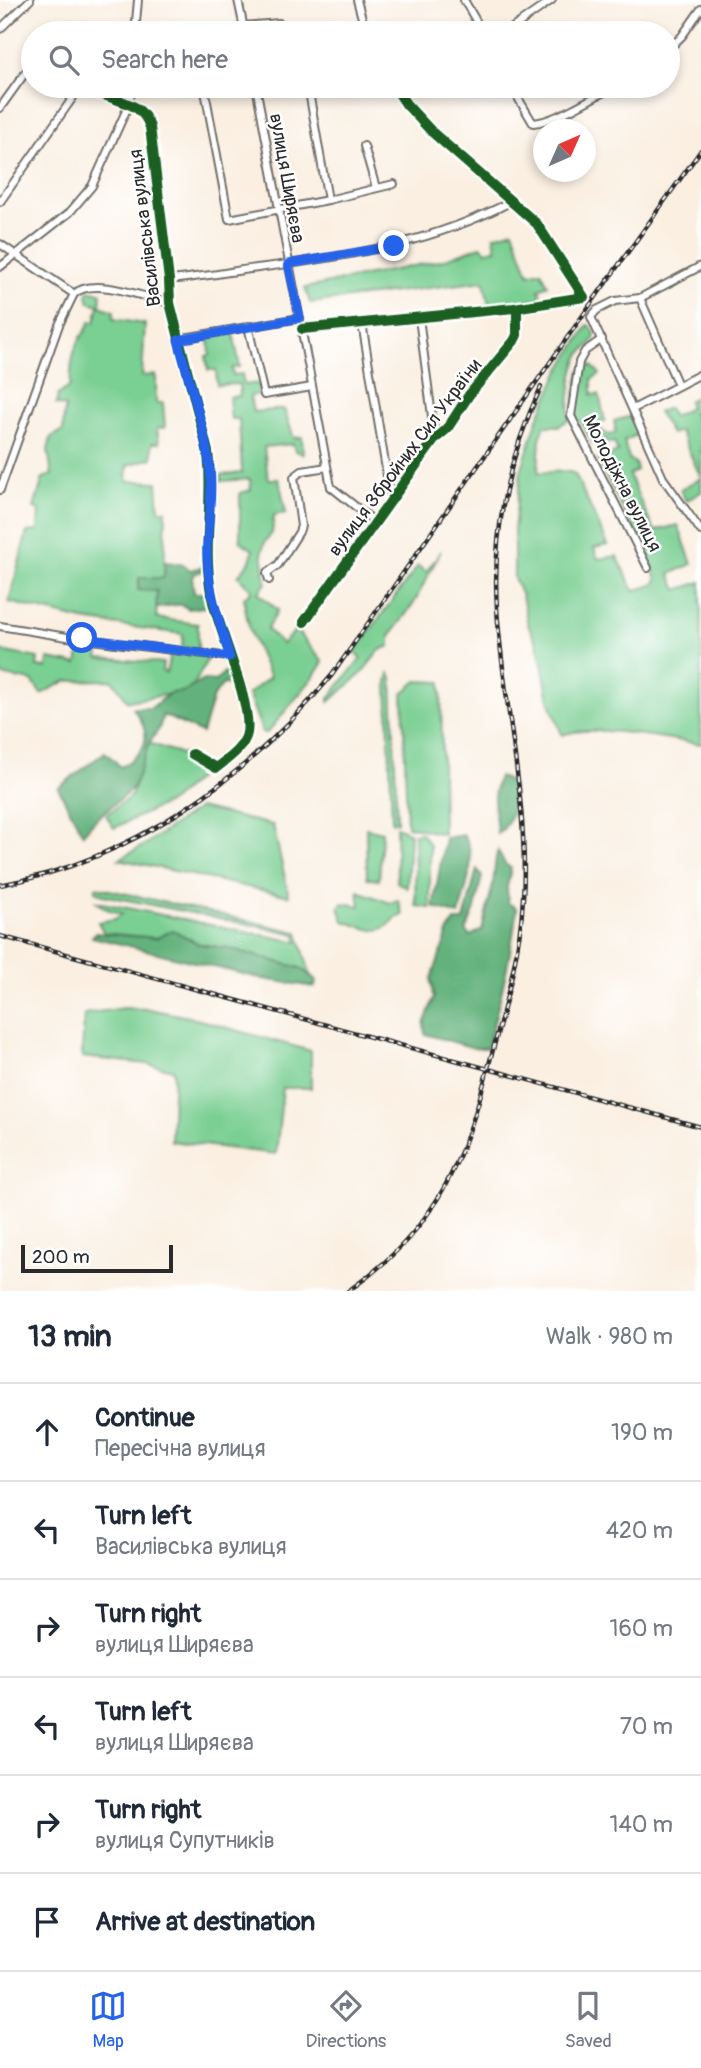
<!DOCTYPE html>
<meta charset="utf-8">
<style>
:root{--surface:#fff;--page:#f6f6f7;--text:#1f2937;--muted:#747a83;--line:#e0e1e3;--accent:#2563eb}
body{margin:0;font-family:Pangolin,sans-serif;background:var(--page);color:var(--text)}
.compass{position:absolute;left:533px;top:119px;width:63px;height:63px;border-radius:50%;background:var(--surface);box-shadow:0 4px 10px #0003;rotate:45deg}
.scale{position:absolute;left:21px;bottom:18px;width:152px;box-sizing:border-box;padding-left:7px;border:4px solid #2b2b2b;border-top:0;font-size:19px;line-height:24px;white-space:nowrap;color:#2b2b2b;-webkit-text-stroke:5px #fff;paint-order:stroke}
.stop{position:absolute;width:21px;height:21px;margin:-16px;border:5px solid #2563eb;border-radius:50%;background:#fff}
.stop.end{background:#2563eb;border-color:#fff;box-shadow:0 2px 7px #0008}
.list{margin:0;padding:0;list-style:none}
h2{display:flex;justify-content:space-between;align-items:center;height:91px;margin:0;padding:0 28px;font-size:30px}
h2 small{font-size:23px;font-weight:400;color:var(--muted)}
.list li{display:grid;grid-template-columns:46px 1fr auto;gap:21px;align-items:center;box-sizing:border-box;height:98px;padding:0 28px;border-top:2px solid var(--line)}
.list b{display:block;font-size:26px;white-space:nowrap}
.list p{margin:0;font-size:23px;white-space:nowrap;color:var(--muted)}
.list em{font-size:23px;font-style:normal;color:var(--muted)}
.icon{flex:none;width:38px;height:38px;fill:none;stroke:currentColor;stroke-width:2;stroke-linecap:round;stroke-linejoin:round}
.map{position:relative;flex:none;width:701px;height:1291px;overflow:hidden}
.search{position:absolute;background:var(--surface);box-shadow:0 4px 10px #0003;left:21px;right:21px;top:21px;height:77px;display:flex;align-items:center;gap:18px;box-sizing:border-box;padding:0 24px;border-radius:38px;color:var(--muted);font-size:26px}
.sheet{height:679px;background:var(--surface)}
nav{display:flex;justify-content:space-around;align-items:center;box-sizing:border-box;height:98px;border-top:2px solid var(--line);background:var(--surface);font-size:19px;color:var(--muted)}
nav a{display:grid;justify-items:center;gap:4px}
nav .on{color:var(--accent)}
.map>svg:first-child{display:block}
</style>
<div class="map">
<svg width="701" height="1291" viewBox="0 0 701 1291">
<rect width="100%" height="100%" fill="#fff"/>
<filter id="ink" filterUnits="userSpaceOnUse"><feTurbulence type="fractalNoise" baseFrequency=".0143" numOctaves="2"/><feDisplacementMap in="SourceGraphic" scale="14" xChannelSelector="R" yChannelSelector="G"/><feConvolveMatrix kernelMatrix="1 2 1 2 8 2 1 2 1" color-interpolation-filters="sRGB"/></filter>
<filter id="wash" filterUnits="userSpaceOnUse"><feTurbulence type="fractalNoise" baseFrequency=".00686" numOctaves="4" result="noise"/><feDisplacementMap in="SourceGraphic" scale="28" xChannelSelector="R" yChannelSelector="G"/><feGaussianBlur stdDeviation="1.57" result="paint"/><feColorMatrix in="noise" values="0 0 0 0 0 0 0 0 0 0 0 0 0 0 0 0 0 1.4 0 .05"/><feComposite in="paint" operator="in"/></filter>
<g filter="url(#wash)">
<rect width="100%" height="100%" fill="#faefe1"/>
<g fill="#7acf93" stroke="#527d5f" stroke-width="2">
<polygon points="513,230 529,274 541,271 548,285 539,289 542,299 489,306 484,281 310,303 305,288 443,260 481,246 486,251 496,249 494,236"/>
<path d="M89,290L101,293L100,306L114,311L113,319L145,324L142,376L156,375V403H163L165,428H157L159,443H152V458L128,465L127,481L157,482L159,510H166L164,578L139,590L158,591L156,618L198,624V650L182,647L183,634L83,620L9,602L27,532L38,531L39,510L34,508L43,478L52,475L48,450L51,437L63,431L64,414L66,407L56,404L58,395L70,386C71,373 71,353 79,341C83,333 87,331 90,322H95L99,305L89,302L87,295Z"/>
<path d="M588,325C593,328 597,332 594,339C592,345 584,349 580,355C570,374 569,400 569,420L558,426H544L540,439L538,472C550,474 564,468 575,474L608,545L594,548L598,559L617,556L634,591L655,584L657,578L598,460L618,452L614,442L608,443L606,439L593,444L580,421L577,422C571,406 577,387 580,371L591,365L600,374L592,379V395L599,394L605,421L598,423L603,432L609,435L616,433L614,421L632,416L641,433L624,441L629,459L635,463L637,470L629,475L654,531L678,525L692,564L670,574L677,590L701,582V744C667,739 593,723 562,735L549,700L542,663L537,643L528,625L522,596L514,578V529L521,471L538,418L558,374Z"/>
<path d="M233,332L240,367L232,368L233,375L242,374L244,385L260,383L261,394L250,396L253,412L284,409L294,438L302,437L303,454L295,451L293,444L264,447L268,479H279L286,513L274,515L272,533L265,542L262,551L266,583L258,593L278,610L267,629L282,644L296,630L323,662L312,679L267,733H263L248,694L270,677C257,649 247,631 244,598L252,590L238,576L250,561L253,550L240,541V493L251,490L250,479L221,481V475L242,473L239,419H231L229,397L240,396L239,384L217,385L216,370H208L206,356L210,355L209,337Z"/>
<polygon points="701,394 701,409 693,413 701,430 701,492 686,501 680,490 701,478 680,431 671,434 658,412 668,408 673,417 690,408 688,401"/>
<polygon points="441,551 414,603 390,636 390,646 380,650 360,675 329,702 329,698 361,658 354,652 418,566 426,572"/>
<polygon points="82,638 101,640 98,658 163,663 162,671 166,673 171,651 209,656 194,685 183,692 128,701 112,680 66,681 41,694 32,681 0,675 0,651 38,658 37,667 47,668 48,659 77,664"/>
<polygon points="389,673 392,677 397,822 392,822 387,682"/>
<polygon points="417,681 441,682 443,834 407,826 403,693"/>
<polygon points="149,743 190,757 209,768 172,801 114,828 106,815 131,796"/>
<polygon points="199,808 273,825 289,896 119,859 141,847"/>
<polygon points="396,827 410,833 407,888 397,882"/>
<polygon points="366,828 382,832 379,880 367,878"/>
<polygon points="421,833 430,845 430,908 416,906 414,834"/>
<polygon points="96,887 298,932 311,977 300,968 231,949 199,944 174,931 157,938 104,933 98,922 115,919 122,914 104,908 97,902 298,942 296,934 103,895 95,891"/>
<path d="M358,891L390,903L398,900L403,915C391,919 393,923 384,928C374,934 354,924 344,921L339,908L342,903L360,906Z"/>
<polygon points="123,1008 149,1009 189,1017 311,1051 311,1088 283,1088 276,1154 171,1141 174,1070 147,1064 82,1057 84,1014"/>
</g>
<g fill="#63b27d" stroke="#476e54" stroke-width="2">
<path d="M165,562L183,564L190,570L201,567L204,564L203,571L196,573L192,577L194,593H208L213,606L188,609C178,600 168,608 156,608L157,591L138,590L139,578H164Z"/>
<path d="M230,667L234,685L223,684L213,697L202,733L163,715L159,729L149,743L139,774L131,790L96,819L83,834L58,788L105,752L121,767C149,750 153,735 133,708H151L170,693L183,692L204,680L215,681Z"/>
<path d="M499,777L511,782C516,798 513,824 497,834C496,815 490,795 499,777Z"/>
<path d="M463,835C480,856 464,891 459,915L433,907L445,838Z"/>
<path d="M498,851L505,864L511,868L507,887L508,903L517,908C511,956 500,1002 487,1048H474L425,1034L424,1024L434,998L431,980L449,930L455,921H464L477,869L482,876L475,909L466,931L470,936L482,930L493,884L496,857Z"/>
<polygon points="173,930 199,944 231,949 300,968 316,980 315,987 263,979 92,937 95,933 157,938"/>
</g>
</g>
<g filter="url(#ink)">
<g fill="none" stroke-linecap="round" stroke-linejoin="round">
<defs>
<g id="minor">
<polyline points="238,0 245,33"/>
<polyline points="357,0 366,33"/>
<polyline points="464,0 483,33"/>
<polyline points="0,29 30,0"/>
<polyline points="135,33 138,0"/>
<polyline points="226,33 243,26 279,23 285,33"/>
<polyline points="505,33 552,0"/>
<polyline points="668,50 682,36 701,9"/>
<path d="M83,86C90,89 97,93 104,95C125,103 142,104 150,127L169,280L170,303L208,452C214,502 201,552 213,602C221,634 252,704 247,733C244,748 227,759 216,768L192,754"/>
<polyline points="204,86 229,219 328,200 394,184"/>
<polyline points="256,86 331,487 375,522"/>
<polyline points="308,86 328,200"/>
<path d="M511,86L533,123C558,121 592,96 617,86"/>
<polyline points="0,108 33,62"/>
<polyline points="364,146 376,188"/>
<polyline points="0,202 81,86"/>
<path d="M0,244L74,294C94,276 145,298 170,303"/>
<polyline points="701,266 640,298 615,301 597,310 591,317 663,478 701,531"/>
<polyline points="0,267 70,212 92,186 130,102 131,86"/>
<path d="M169,280C202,277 233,271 265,267C351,256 435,242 512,201"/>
<polyline points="640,298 678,385"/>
<polyline points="419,318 435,439"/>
<polyline points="362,323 391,500"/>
<polyline points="248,326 264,395 312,387"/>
<polyline points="302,329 514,308 584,297 537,224 432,132 406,104 394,86"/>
<polyline points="178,339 300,318"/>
<polyline points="602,339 585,351 579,362 571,416 648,568"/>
<polyline points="633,409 701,374"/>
<polyline points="0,490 59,325 74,294"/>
<polyline points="269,580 267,573 278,565 299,532 301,526 294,477 302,471 327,467"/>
<polyline points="304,622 435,439 447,429 469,395 514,341 517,335 517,308"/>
<polyline points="0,626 67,637 230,657"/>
</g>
</defs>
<use href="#minor" stroke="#73706b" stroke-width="10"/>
<use href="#minor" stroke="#fff" stroke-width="6"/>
<defs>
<g id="rail">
<path d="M0,885C134,860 247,778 332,675L590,305L701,150"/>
<polyline points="0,936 701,1127"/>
<path d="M348,1291C428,1236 461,1171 485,1079C501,1019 520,959 523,898C529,800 503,705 497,608C492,532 509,455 541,387"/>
</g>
</defs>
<use href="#rail" stroke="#2b2b2b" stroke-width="4.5"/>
<use href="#rail" stroke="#fff" stroke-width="2" stroke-dasharray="5" stroke-linecap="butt"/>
<defs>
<g id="cycleway">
<path d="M83,86C90,89 97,93 104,95C125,103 142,104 150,127L169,280L170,303L208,452C214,502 201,552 213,602C221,634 252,704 247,733C244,748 227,759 216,768L192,754"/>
<polyline points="302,329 514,308 584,297 537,224 432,132 406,104 394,86"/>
<polyline points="304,622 435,439 447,429 469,395 514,341 517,335 517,308"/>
</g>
</defs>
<use href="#cycleway" stroke="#fff" stroke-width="15"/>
<use href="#cycleway" stroke="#1b5e20" stroke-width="10"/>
</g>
</g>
<g fill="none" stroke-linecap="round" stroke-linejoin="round" filter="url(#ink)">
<path stroke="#2563eb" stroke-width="9" d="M82,638L230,657C219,621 206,584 207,546C208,521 213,496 210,470C205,426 189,383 178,340L300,318L288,264L394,246"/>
</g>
<g text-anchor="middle" stroke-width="5" stroke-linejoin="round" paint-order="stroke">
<g font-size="19" fill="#2b2b2b" stroke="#fff">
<text transform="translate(288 178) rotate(80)" y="7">вулиця Ширяєва</text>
<text transform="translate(144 228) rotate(-97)" y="7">Василівська вулиця</text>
<text transform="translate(404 457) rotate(-53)" y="7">вулиця Збройних Сил України</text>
<text transform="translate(623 483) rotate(63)" y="7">Молодіжна вулиця</text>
</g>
</g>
</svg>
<svg class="compass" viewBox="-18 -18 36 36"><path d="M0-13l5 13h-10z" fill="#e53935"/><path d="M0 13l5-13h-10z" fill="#747a83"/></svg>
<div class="scale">200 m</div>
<div class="stop" style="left:82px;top:638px"></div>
<div class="stop end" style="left:394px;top:246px"></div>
<div class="search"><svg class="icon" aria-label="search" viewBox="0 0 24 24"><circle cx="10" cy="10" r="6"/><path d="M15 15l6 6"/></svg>Search here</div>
</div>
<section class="sheet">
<h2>13 min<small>Walk · 980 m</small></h2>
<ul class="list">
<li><svg class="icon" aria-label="ahead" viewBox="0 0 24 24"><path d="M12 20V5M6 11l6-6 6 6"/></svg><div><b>Continue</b><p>Пересічна вулиця</p></div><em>190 m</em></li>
<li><svg class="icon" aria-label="left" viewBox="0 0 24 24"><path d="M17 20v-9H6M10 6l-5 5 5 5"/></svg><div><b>Turn left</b><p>Василівська вулиця</p></div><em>420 m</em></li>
<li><svg class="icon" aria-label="right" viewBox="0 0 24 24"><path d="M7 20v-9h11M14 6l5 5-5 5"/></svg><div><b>Turn right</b><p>вулиця Ширяєва</p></div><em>160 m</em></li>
<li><svg class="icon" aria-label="left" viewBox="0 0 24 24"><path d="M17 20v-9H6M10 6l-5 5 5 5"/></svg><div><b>Turn left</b><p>вулиця Ширяєва</p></div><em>70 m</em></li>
<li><svg class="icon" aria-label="right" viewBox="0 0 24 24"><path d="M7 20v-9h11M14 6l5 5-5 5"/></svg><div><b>Turn right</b><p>вулиця Супутників</p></div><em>140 m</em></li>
<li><svg class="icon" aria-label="arrive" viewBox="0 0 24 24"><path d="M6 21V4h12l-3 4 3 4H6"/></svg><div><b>Arrive at destination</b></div></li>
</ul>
</section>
<nav>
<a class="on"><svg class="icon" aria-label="map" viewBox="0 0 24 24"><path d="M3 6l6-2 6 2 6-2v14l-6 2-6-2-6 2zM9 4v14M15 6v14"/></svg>Map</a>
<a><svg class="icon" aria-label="directions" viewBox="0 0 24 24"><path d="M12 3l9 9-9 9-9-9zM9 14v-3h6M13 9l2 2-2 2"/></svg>Directions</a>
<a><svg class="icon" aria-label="saved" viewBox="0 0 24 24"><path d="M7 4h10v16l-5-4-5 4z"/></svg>Saved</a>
</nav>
